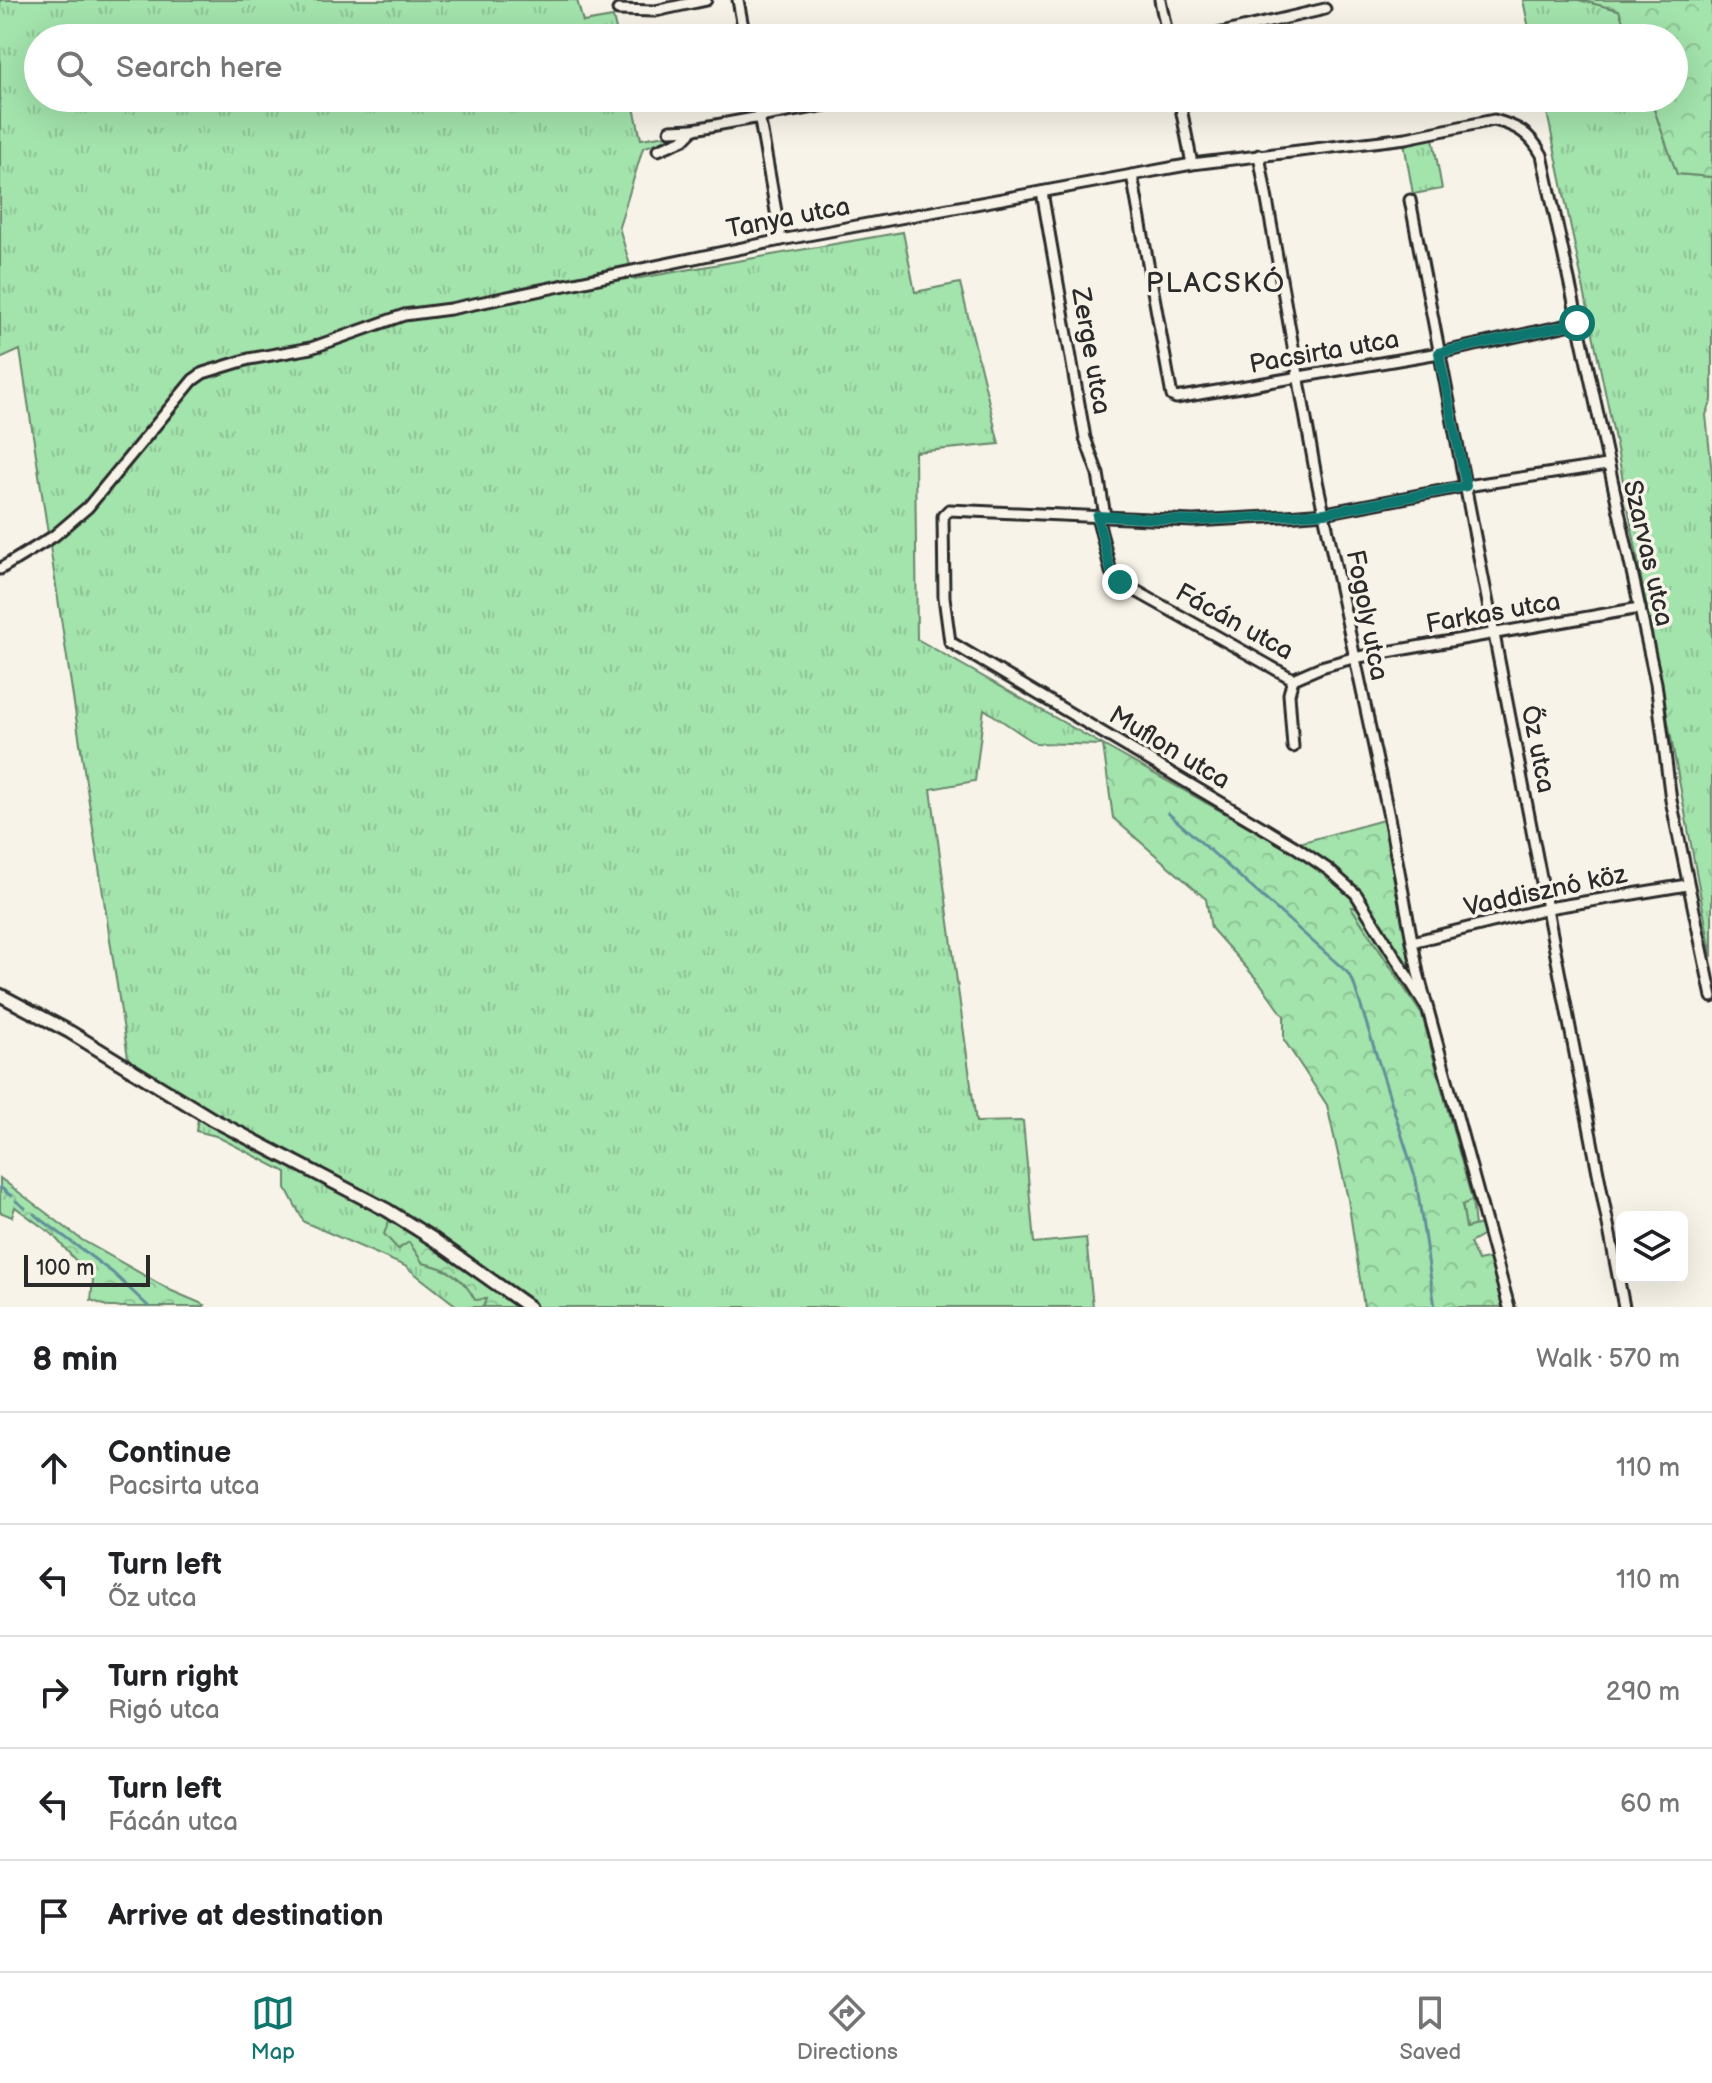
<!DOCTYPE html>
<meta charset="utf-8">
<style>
:root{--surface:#fff;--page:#f6f6f6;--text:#202124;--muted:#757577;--line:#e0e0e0;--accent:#0f766e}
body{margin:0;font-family:"Balsamiq Sans",sans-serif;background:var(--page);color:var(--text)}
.controls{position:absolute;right:24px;bottom:24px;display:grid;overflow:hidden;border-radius:12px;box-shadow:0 8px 32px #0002}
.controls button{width:72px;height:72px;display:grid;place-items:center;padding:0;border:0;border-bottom:2px solid var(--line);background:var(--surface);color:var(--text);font:40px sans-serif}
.scale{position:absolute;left:24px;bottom:20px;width:126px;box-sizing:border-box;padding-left:8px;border:4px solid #2b2b2b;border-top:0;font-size:22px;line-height:28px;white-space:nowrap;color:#2b2b2b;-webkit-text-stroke:6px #f7f3e8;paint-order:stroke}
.stop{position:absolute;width:24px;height:24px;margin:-18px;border:6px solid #0f766e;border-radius:50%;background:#fff}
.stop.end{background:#0f766e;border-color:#fff;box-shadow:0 2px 8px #0008}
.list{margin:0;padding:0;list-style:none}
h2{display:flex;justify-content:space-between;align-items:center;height:104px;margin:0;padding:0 32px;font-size:34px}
h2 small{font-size:26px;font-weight:400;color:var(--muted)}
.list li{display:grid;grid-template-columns:52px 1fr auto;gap:24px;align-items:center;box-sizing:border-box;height:112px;padding:0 32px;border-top:2px solid var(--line)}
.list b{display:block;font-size:30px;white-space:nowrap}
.list p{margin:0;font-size:26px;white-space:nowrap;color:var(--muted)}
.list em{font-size:26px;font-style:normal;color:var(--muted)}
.icon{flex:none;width:44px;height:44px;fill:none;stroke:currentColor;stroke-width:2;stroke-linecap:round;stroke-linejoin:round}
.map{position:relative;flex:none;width:1712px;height:1307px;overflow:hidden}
.search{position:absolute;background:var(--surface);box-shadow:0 8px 32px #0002;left:24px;right:24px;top:24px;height:88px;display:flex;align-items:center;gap:20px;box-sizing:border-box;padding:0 28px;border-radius:44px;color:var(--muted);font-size:30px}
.sheet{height:664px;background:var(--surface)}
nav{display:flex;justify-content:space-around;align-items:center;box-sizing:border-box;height:112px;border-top:2px solid var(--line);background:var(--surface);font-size:22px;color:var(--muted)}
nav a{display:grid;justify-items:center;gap:4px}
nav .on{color:var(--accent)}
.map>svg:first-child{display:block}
</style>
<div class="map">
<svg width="1712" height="1307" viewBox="0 0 1712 1307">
<defs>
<pattern id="grass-tufts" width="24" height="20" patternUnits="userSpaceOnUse" patternTransform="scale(2)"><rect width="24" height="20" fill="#a3e3ac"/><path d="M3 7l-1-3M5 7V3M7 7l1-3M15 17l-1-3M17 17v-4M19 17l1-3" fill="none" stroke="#8cc394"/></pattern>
<pattern id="forest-crowns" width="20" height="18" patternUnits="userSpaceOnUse" patternTransform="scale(2)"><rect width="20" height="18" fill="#a3e3ac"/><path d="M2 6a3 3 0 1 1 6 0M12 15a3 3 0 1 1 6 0" fill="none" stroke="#8cc394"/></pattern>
</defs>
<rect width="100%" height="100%" fill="#f7f3e8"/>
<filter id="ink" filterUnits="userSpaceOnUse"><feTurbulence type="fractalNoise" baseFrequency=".0125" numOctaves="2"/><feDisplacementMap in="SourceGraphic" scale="16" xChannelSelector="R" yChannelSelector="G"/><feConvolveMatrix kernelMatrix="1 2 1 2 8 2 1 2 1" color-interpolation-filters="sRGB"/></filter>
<g filter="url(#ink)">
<g fill="url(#grass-tufts)" stroke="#67876c" stroke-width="2">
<path d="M0,0H577L583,22L613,17L618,38H38V98H632L641,139L685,132L643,148L619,227L634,279L903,232L915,292L960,283L999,444L915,452L917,639L1103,745L1035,743L984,709L975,781L931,789L976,1122L1023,1121L1034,1243L1086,1238L1093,1307H533L390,1221L399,1249L409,1241L423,1263C447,1268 463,1277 475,1299L487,1298L483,1307H458L405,1266L304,1222L286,1188V1172L216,1136L196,1131L200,1106L129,1064L20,350L0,359Z"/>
<polygon points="1523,0 1579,0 1619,10 1629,38 1531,38"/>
<polygon points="1544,98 1650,98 1677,174 1712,177 1712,400 1706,415 1712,473 1712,957 1618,454"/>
<polygon points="1433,138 1442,189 1413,194 1404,143"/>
<polygon points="1350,906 1360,907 1417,993 1422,1015"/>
<polygon points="1472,1200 1475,1226 1466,1228 1462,1204"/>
</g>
<g fill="url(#forest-crowns)" stroke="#67876c" stroke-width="2">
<polygon points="1579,0 1712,0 1712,177 1677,174 1650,98 1674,98 1674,38 1629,38 1619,10"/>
<polygon points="1103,745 1285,847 1383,820 1417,993 1360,907 1351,907 1422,1015 1472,1200 1462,1205 1466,1228 1481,1224 1484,1235 1470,1243 1478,1261 1491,1258 1504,1307 1364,1307 1348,1199 1327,1105 1284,1040 1284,1016 1260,983 1211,928 1206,899 1113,818"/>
<polygon points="0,1178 82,1240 172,1291 205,1305 203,1307 109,1307 91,1300 93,1280 53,1235 15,1207 12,1217 0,1212"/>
<path d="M389,1221L475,1272L523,1307H483L486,1299L475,1300C463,1277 448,1268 423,1263L409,1242L398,1249L384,1234Z"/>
</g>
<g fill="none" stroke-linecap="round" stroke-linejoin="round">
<g stroke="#62919a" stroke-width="3">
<polyline points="1168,813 1347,972 1353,981 1416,1180 1435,1307"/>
<polyline points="0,1187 11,1196"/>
<polyline points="16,1201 25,1208"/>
<polyline points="34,1214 113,1273 149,1307"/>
</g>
<defs>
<g id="minor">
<polyline points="738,0 745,38"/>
<polyline points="1160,0 1168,38"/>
<polyline points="618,10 655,11 706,0"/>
<polyline points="1200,38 1325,9"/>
<polyline points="756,98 781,240"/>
<polyline points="1179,98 1192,164"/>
<polyline points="670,130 694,129"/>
<polyline points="658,150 684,139 694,129 864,98"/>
<polyline points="1259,155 1316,476 1389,817 1418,973 1509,1307"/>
<polyline points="1132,175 1172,396 1176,398 1439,353 1577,323"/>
<polyline points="1042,192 1085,438 1098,474 1105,516"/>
<polyline points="1410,200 1624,1307"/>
<polyline points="1097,516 1111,572 1120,582 1293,679 1321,667 1353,658 1640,608"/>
<path d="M0,569L54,536L88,507L193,380L203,373L249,359L311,348L404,315L450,309L781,240L1132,175L1192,164L1406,138L1494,120C1517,126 1530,133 1542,155L1656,683L1671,800L1712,997"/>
<polyline points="1293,679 1289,694 1293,747"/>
<polyline points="1412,942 1548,908 1687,885"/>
<polyline points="1427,1008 1356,894 1329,870 1294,846 950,642 944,597 943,516 949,510 1193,521 1286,516 1325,513 1466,486 1607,465"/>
</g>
<polyline id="tertiary" points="0,995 70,1032 212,1119 387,1210 433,1239 529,1307"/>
</defs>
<use href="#minor" stroke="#2b2b2b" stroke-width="15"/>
<use href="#tertiary" stroke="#2b2b2b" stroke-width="17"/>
<use href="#minor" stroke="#f7f3e8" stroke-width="9"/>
<use href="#tertiary" stroke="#f7f3e8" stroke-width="11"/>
</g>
</g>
<g fill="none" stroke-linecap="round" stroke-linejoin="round" filter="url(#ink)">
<polyline stroke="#0f766e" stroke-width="10" points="1120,582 1111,572 1097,516 1193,521 1325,513 1466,486 1439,353 1577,323"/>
</g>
<g text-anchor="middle" stroke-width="7" stroke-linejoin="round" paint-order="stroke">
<g font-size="26" fill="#2b2b2b" stroke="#f7f3e8">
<text transform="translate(788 217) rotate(-11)" y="9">Tanya utca</text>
<text transform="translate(1092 351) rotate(80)" y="9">Zerge utca</text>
<text transform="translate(1324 351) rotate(-10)" y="9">Pacsirta utca</text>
<text transform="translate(1649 553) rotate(77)" y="9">Szarvas utca</text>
<text transform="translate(1493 612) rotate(-10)" y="9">Farkas utca</text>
<text transform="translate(1368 615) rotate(79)" y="9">Fogoly utca</text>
<text transform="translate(1235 621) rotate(29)" y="9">Fácán utca</text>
<text transform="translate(1170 747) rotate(31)" y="9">Muflon utca</text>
<text transform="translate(1539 749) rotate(79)" y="9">Őz utca</text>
<text transform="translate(1545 890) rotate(-12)" y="9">Vaddisznó köz</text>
</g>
<g font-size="28" letter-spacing="2" fill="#2b2b2b" stroke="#f7f3e8">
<text x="1216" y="292">PLACSKÓ</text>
</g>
</g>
</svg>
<div class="controls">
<button><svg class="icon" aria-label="layers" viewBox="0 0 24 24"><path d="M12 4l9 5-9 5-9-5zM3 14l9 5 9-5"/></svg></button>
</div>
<div class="scale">100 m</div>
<div class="stop" style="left:1577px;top:323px"></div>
<div class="stop end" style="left:1120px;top:582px"></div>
<div class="search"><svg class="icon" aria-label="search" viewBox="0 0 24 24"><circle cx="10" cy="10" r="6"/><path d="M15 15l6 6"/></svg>Search here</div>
</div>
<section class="sheet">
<h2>8 min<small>Walk · 570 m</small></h2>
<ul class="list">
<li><svg class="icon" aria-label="ahead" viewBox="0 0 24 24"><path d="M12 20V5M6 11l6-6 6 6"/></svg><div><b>Continue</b><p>Pacsirta utca</p></div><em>110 m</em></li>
<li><svg class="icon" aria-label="left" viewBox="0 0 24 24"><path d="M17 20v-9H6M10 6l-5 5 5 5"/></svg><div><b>Turn left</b><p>Őz utca</p></div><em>110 m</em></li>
<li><svg class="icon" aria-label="right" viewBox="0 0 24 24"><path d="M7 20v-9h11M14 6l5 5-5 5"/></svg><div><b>Turn right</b><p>Rigó utca</p></div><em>290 m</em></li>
<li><svg class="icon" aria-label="left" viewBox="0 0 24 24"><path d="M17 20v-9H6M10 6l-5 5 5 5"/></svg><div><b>Turn left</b><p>Fácán utca</p></div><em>60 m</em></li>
<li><svg class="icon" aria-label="arrive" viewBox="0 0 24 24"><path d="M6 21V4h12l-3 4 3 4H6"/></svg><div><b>Arrive at destination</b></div></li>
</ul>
</section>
<nav>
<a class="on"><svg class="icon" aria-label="map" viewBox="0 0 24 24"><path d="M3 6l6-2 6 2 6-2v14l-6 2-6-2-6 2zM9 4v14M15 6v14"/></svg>Map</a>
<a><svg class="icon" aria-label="directions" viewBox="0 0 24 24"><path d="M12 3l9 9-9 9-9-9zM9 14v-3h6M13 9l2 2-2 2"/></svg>Directions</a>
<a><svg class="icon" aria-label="saved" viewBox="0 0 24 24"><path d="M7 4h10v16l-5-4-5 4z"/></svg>Saved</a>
</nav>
